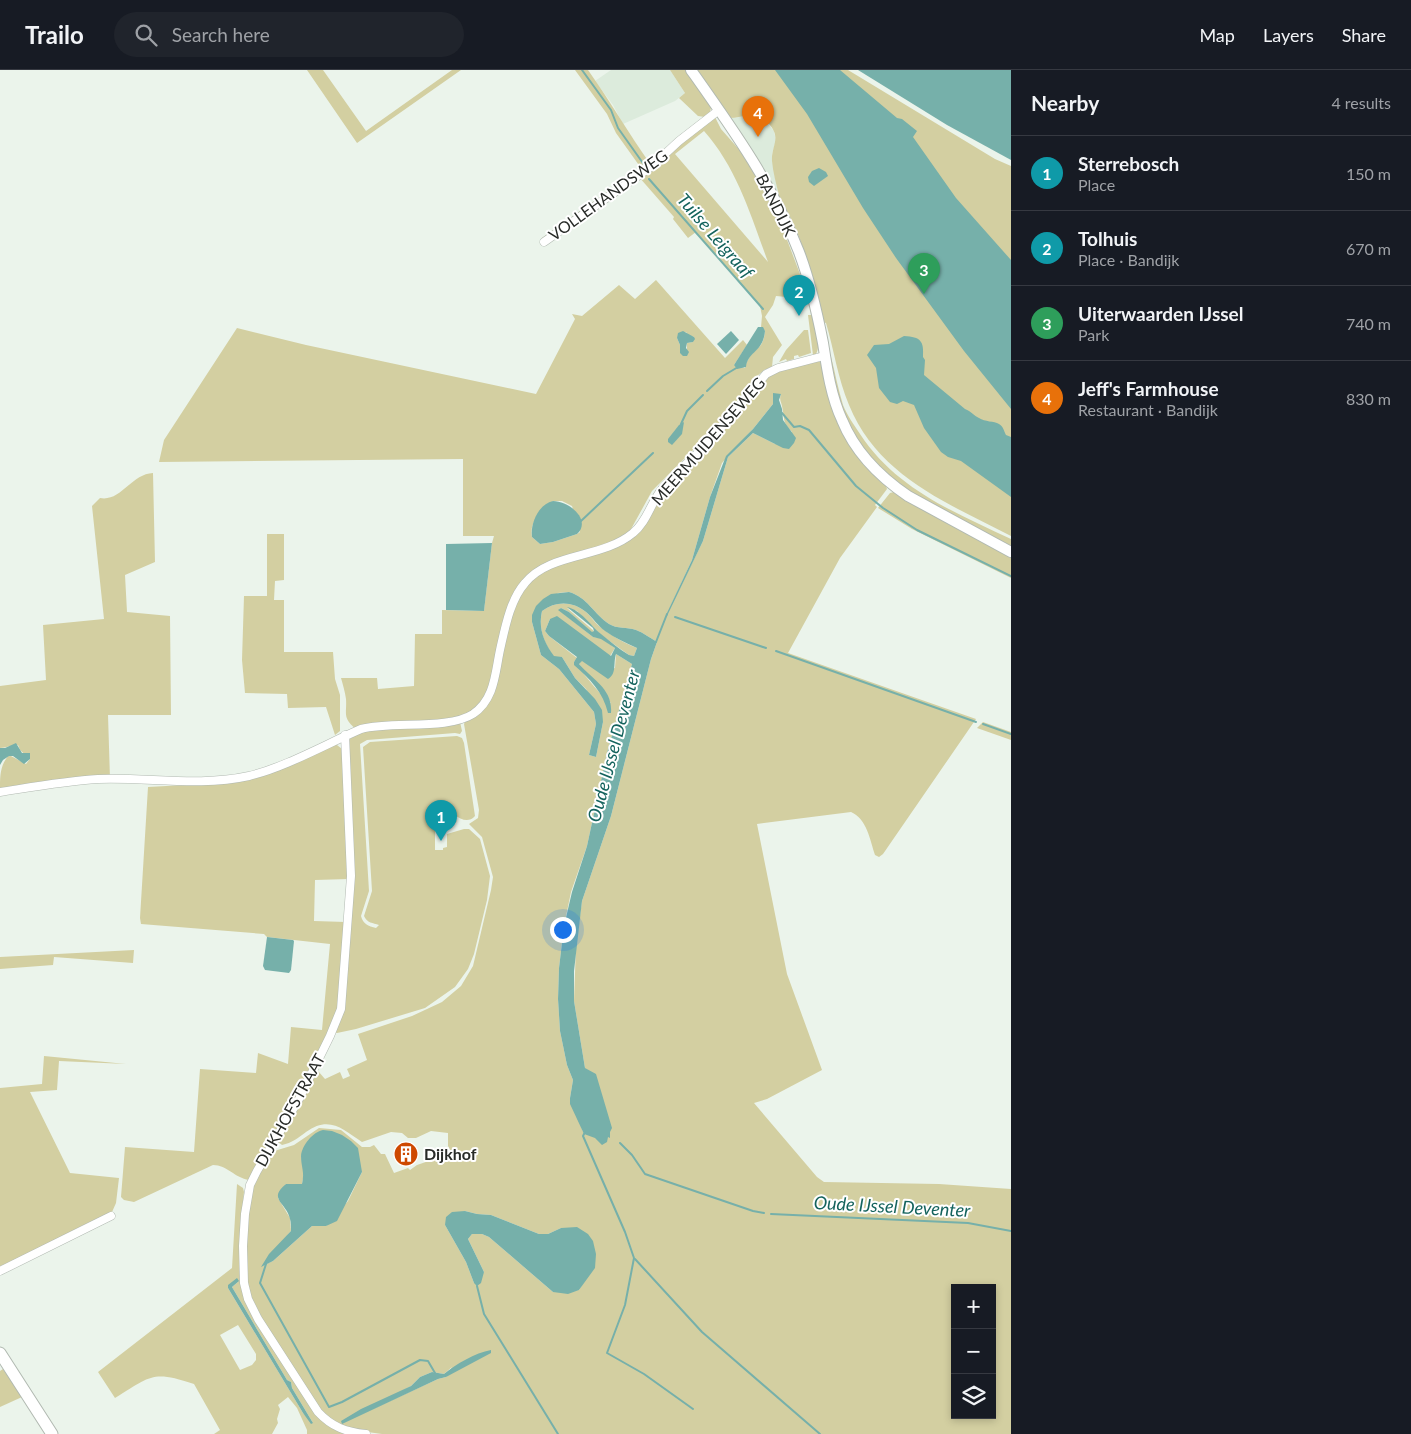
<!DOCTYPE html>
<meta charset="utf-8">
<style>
:root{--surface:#171b24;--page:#20242c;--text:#f1f3f6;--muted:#9ea1a6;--line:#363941;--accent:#7c3aed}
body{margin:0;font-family:Lato,sans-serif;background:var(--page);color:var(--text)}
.controls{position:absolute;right:15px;bottom:15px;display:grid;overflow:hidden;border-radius:0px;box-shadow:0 2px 8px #0003}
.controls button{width:45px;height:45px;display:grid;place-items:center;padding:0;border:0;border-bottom:1px solid var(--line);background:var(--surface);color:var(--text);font:25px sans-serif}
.you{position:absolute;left:562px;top:859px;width:18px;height:18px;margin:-12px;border:4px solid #fff;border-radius:50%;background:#1a73e8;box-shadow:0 0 0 8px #1a73e833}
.badge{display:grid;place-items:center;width:32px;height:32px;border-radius:50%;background:var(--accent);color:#fff;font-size:16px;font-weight:700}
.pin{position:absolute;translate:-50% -41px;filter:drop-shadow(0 1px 2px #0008)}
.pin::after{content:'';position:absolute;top:26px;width:18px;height:15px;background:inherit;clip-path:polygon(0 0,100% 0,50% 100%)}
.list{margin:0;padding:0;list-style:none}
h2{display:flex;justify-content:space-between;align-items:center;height:65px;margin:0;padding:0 20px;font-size:21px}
h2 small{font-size:16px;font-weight:400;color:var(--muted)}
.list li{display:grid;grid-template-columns:32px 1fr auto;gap:15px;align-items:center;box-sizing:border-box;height:75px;padding:0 20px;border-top:1px solid var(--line)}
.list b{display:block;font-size:19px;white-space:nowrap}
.list p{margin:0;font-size:16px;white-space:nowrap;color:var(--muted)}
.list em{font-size:16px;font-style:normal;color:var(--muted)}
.icon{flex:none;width:28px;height:28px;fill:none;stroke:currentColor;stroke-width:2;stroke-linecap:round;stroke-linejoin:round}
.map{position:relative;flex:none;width:1011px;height:1364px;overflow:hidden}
header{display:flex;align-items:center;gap:30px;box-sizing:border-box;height:70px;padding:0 25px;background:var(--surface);border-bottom:1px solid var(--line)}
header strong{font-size:24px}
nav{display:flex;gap:28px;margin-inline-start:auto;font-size:18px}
.search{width:350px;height:45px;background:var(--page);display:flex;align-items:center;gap:12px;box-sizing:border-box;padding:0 18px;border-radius:28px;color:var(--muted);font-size:19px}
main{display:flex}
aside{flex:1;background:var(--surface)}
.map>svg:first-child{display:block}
</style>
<header>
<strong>Trailo</strong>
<div class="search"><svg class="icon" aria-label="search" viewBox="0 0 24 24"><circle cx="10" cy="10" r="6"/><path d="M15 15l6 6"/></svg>Search here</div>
<nav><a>Map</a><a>Layers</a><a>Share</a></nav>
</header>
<main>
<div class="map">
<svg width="1011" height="1364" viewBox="0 0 1011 1364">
<rect width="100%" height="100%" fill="#ebf4eb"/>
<g fill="#dcebdc">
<polygon points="611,0 670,0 685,23 675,31 623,54 613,35 595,11"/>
<polygon points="752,46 763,48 774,61 776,71 772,84 774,103 779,125 778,127 729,48"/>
</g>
<g fill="#d3cfa1" fill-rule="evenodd">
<polygon points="307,0 323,0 366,61 452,0 461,0 357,73"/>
<path d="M575,0H588C610,31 629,64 651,95L547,167L542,168L641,98L616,63L607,44Z"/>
<polygon points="670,0 687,0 711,37 710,43 705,47 698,46 679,28 685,23"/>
<path d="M695,0H848L995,89L1011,96V466C947,433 878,406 849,335C838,309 834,280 826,253L823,252C813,211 803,162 778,127L779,125C776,114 773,102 772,91C771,76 782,68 769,54C766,50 762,47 757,46C748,44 738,48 729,48Z"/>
<path d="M715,47L721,59L743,84L756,104L786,167L806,220L807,229L776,226L773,235L765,247L782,275L773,287L772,297L764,300L756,307L713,360L652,421L630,461L618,469L604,475L550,493L513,528L491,617L479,637L460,648L356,659C342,648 347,644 346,629C345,622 343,615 341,608H377L378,619L414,616L415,564H442V540L484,541L492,473L494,466H463V389L159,392L164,370L237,258L306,275L536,324L575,249L572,244L582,246L619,215L635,229L656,210L725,288L743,270L747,275L734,295L745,298C746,295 746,292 748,290C755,276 763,281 765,261L761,257L762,246L760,236L696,162L688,168L673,149L674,147L639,107C651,98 662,103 666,84ZM704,61C737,98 751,146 768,192L675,84ZM686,262L688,265L694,267L693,272L687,273V280L680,283V275L677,268ZM553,431H562L572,436L580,462L577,464L553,472L540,474L532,467C529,450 542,442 553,431Z"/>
<path d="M808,245H813C815,256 822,274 816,284L813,285Z"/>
<polygon points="804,260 808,260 811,283 799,287 798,285 794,286 794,289 787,291 786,289 779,292 786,280"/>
<path d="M828,287H831C835,302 838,319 843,335C847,345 854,355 860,364C896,419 954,442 1011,469V476L970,454L957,450L912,426L880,399L865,382L845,353Z"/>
<path d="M816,290L820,292L823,297L830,327L886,416L887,419L875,435L877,437L840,488L788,583L976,649L883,784L879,787L875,785C870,770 867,749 851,742L757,754L787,904L822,1000L767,1029L754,1033L817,1107L824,1112L939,1114L1011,1119V1364H382L353,1360L326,1347L295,1307L252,1231L246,1202L247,1154L252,1116L271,1082L294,1075L319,1058L341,1060L362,1077H370L374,1075L381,1084H385L394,1103L408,1098L410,1100L417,1095L452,1083L448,1076V1063L431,1061L416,1068H408L402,1063L391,1062L362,1072C343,1059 329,1045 306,1062C298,1068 292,1073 282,1075L277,1071L318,1001L325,1009L340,1002L343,1009L350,1006L347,999L367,990L358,964L412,946L442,932L461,916L473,896L491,820L493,807L482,767L469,754L478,748L479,740L464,654L466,650L482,639L517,531L525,517L541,502L626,470L658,427L766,305ZM781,324C779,330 781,331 782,336C785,350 782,351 792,362L775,374L753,363L728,387L703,471L666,546L692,490L710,427L722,393L753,359L773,334L774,328ZM569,522C587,527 594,544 609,554C617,559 627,557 636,560C644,563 650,568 657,572L651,589L611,746L582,831L576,876L574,931L585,998L610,1062V1067L584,1064L570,1028L573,1010L567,995L560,961L558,929L559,898L564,856L571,822L587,776L607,683L632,594L616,584L615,598L601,603L582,590L579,594L611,633C604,630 581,600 574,592L577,588L549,566L545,561L550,549L610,586L615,578L601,568L593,567L559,540L561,538L569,542L592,563L594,561L567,538L577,541L601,565L629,585L634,586L637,578C624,573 610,565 599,556C594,552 591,546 586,542C572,531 556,531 542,541C538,558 544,573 554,587H562L575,608L586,619L603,652L596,687L589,685L596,654L594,642L559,599L541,585L532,552L558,523ZM301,1085L362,1102L348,1131L326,1156H312L273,1191L262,1196L291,1161L290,1148L278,1128L286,1114H302L304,1104ZM465,1141L477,1144L491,1145L539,1164H548L561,1158L585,1210L579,1220L553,1222L489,1167L482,1164H472L468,1169L484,1202L474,1213L466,1192L445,1155ZM955,1218H992V1345H955ZM452,1297L446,1307L438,1309L342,1353L411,1316L420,1307L432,1302L444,1304Z"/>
<path d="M153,403L155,492L125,505L127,542L170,546L171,645H108L110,709L0,719C0,706 0,695 9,685L26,694L30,689L20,680L18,675C11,675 6,678 0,678V616L46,610L43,555L104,549L92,436L100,428C121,432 131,404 153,403Z"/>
<polygon points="894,422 930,444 1011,488 1011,508 912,459 878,438 890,423"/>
<polygon points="267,464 284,464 284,510 275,511 274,530 284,530 284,582 333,582 335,609 340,625 340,661 335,665 326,637 288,638 287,624 245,623 242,590 244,526 267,526"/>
<path d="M460,652L462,661L460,664L455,663L367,670L360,674L369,821L361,846C363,854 368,856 376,858L379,855C373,853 367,853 364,846L372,821L363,677L370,672L457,666L462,668L464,673L475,746C464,758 453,740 440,738L432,741L429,752L435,758V780H443V778L447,777V764L464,759H469L480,769L490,806L487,830L474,884L468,899L455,917L425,938L356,959L337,963L334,962L348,884L349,670L354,665L362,661Z"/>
<polygon points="983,652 1011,662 1011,670 977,658"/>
<path d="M333,675H337L342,679L349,809L315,810L314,851L346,852L338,935L336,943L309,1004L249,1110C235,1108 227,1095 213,1095L134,1132L124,1130L121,1127L125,1077L194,1082L200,999L256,1003L258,983L288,994L291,957L322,960L330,874L267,867L264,864L141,854L140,848L148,717L222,713Z"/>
<polygon points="441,742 446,743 457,751 455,753 447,756 438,753 436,747"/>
<polygon points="134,880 133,893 54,887 53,895 0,899 0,887"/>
<polygon points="44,986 126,994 59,991 57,1020 30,1022 70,1103 119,1108 116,1133 112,1142 0,1199 0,1018 42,1014"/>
<path d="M237,1114L243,1118L244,1122L240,1162L243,1222L314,1341C324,1353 333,1359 349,1364H307V1360L297,1338L288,1327L278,1335L280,1339L277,1349L278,1353L272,1364H214L220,1360L194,1314C152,1300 151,1306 115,1328L98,1302L232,1198ZM239,1211L232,1217L287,1310L291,1312L292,1318L313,1353L303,1343L228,1218ZM238,1255L256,1284V1290L252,1295L240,1300L220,1265Z"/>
<polygon points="3,1299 22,1327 0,1337 0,1301"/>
</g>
<g fill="#76b0aa">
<polygon points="775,0 840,0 897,48 902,49 917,61 913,67 956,128 1011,190 1011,339 964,281 896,188 863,138 807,44"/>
<polygon points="858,0 1011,0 1011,90 947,55"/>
<polygon points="819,98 826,102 828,106 814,116 809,112 808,107 812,101"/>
<path d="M758,257H763L765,261C763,283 748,281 746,297L737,299L734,295Z"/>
<polygon points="683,261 694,267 695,269 693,272 687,273 686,278 689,282 687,286 683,286 680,283 680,275 677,268 678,263"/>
<polygon points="731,261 739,270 726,284 717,274"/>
<path d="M904,266C921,267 924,271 923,287L925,290L924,305L965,339C971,341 974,346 979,348C985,352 994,351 999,354C1003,356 1004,361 1006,365L1011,367V427L961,391L948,387L941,382L924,358L914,335L903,331L897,334L890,332L879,318L876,298L867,285L874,275L889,274Z"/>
<polygon points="773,323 781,324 779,330 782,339 783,350 796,368 794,373 789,379 783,378 753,363 728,387 703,471 667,546 666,545 692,490 710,427 726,386 753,359 773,334"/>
<polygon points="684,352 682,364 672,375 668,372 668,369 679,355"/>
<path d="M553,431C569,431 592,450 577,464L553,472L540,474L532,467C530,453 539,434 553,431Z"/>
<polygon points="492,473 484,541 446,540 446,474"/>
<path d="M569,522C587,527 594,544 609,554C617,559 627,557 636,560C644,563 650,568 657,572L651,589L611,746L582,831L574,901V931L585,998L596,1004L612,1058L610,1062V1068L608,1067L607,1072L602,1075L595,1068L584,1064L570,1034V1028L573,1010L567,995L560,961L558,929L559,898L564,856L572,822L587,776L607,683L632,594L616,584C613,593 617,604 608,609L582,591L579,594C593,610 613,619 611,643H608C603,622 590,609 574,595V592L577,587L549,566L545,561L550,549L557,546L611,586L615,578L601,569L593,567L558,540L561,538L569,542L592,562L594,561L593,558L567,537C581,540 590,555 601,564C610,571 619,579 629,585L634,586L637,578C626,573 615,568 605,561C598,556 593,548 586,542C572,531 556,531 542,541C538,558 544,573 554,586L562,587L575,608L595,629L602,640L603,652L596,687L589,685L596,654L594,642L559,599L541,585L532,552V545L536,536L543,529L551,524Z"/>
<polygon points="16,673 22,683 30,683 30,689 24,694 13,686 9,686 3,690 0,695 0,678 5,678"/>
<polygon points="267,867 293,870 294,871 291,900 289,903 265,900 263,896"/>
<path d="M323,1060L332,1061L342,1065L351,1071L358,1078L362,1102L337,1151L326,1156H312L273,1191L261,1197L269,1184L291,1161C291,1157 291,1152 290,1149C287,1133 267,1129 286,1114H302C305,1102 301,1097 301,1086C302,1075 313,1062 323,1060Z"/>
<polygon points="465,1141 477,1144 491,1145 539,1164 548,1164 561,1158 577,1157 588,1164 593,1171 596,1184 595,1198 579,1220 568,1224 553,1222 489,1167 482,1164 472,1164 468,1169 484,1202 481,1213 477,1216 474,1213 466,1192 445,1155 446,1147 452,1142"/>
<polygon points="237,1208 239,1211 232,1217 287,1310 291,1312 292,1318 313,1353 311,1354 303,1343 228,1218 228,1215"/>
<path d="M491,1280V1283L446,1307L438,1309L342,1354L341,1351L361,1339L411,1316L420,1307L432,1302L444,1304C456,1294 475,1283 491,1280Z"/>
</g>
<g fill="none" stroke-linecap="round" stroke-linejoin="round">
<g stroke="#76b0aa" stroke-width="2">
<polyline points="582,0 611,40 618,58 645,96"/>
<polyline points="649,109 763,239"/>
<polyline points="707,321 723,306 738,297"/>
<polyline points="782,343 794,357 800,356 809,360 856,416 883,438 917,460 1011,506"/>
<polyline points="681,354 687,341 703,325"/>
<polyline points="581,451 653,383"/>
<polyline points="675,547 766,578"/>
<polyline points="656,572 667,544"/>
<polyline points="776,581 976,652"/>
<polyline points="983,654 1011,664"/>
<polyline points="585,1062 583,1066 625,1162 634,1188 625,1235 607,1283 644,1304 693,1339"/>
<polyline points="620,1073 632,1085 645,1104 753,1141 764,1143"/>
<polyline points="771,1144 968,1153 1011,1161"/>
<polyline points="635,1189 702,1262 820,1364"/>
<polyline points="266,1194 260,1213 329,1337 342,1332 420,1290 428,1291 435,1303"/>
<polyline points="477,1216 484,1244 558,1364"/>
</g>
<defs>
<g id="minor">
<polyline points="544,172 652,96 679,71 719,40"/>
<path d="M345,665L351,806L341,939L330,966L299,1029L257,1101L250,1115L245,1144L243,1176L244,1213L248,1229L258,1249L318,1342C332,1357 346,1362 366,1364"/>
<path d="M0,722C32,717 65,711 98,709C149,707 199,717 249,706C286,697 326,674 361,659C393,651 448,660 473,644C495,629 495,603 500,580C505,558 510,530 525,513C550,482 602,489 633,463C647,452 651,432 662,419C675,403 691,390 705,376C726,353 746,328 766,304L778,298L824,286"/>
<polyline points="0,1201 111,1146"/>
</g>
<path id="tertiary" d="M691,0C732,58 773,115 799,182C810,211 817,242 823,273C827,299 831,326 842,350C855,382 880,407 908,426L1011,482"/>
<polyline id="secondary" points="0,1283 52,1364"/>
</defs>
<use href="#minor" stroke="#b1b9b1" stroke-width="9"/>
<use href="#tertiary" stroke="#b1b9b1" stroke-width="12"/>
<use href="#secondary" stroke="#b1b9b1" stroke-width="13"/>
<use href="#minor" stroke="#fff" stroke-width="8"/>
<use href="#tertiary" stroke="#fff" stroke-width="10"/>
<use href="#secondary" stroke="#fff" stroke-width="11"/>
</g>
<defs>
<symbol id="building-disc" viewBox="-11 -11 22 22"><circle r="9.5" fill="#ce4900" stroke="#fff"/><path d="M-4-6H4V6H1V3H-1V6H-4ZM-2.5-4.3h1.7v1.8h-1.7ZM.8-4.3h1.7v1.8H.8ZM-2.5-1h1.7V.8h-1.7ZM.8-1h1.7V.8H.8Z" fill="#fff"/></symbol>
</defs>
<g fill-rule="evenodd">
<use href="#building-disc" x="392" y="1070" width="28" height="28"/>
</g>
<g text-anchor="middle" stroke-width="4" stroke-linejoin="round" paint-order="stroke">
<g font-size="16" fill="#282b28" stroke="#fff">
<text transform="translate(608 125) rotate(-36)" y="6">VOLLEHANDSWEG</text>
<text transform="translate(776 135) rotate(63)" y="6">BANDIJK</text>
<text transform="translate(708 371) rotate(-49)" y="6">MEERMUIDENSEWEG</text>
<text transform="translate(290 1040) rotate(-61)" y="6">DIJKHOFSTRAAT</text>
</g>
<g font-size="16" font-weight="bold" fill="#282b28" stroke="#fff" text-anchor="start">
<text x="424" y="1090">Dijkhof</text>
</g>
<g font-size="18" font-style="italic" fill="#14635d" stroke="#fff">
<text transform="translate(715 166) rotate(49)" y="6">Tuilse Leigraaf</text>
<text transform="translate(614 676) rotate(-75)" y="6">Oude IJssel Deventer</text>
<text transform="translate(892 1137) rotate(3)" y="6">Oude IJssel Deventer</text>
</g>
</g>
</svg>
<div class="controls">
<button>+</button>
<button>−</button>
<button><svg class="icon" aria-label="layers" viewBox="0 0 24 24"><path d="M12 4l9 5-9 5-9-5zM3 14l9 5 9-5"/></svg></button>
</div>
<div class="you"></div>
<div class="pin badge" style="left:441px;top:771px;background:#0f9aa8">1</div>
<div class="pin badge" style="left:799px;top:246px;background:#0f9aa8">2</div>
<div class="pin badge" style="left:924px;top:224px;background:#2e9e5b">3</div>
<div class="pin badge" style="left:758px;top:67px;background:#e8710a">4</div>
</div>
<aside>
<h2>Nearby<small>4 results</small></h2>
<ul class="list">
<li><span class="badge" style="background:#0f9aa8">1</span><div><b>Sterrebosch</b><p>Place</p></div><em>150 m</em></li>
<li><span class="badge" style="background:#0f9aa8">2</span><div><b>Tolhuis</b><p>Place · Bandijk</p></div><em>670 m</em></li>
<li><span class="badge" style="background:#2e9e5b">3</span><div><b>Uiterwaarden IJssel</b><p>Park</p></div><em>740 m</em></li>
<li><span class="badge" style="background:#e8710a">4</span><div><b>Jeff's Farmhouse</b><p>Restaurant · Bandijk</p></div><em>830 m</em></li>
</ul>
</aside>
</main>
